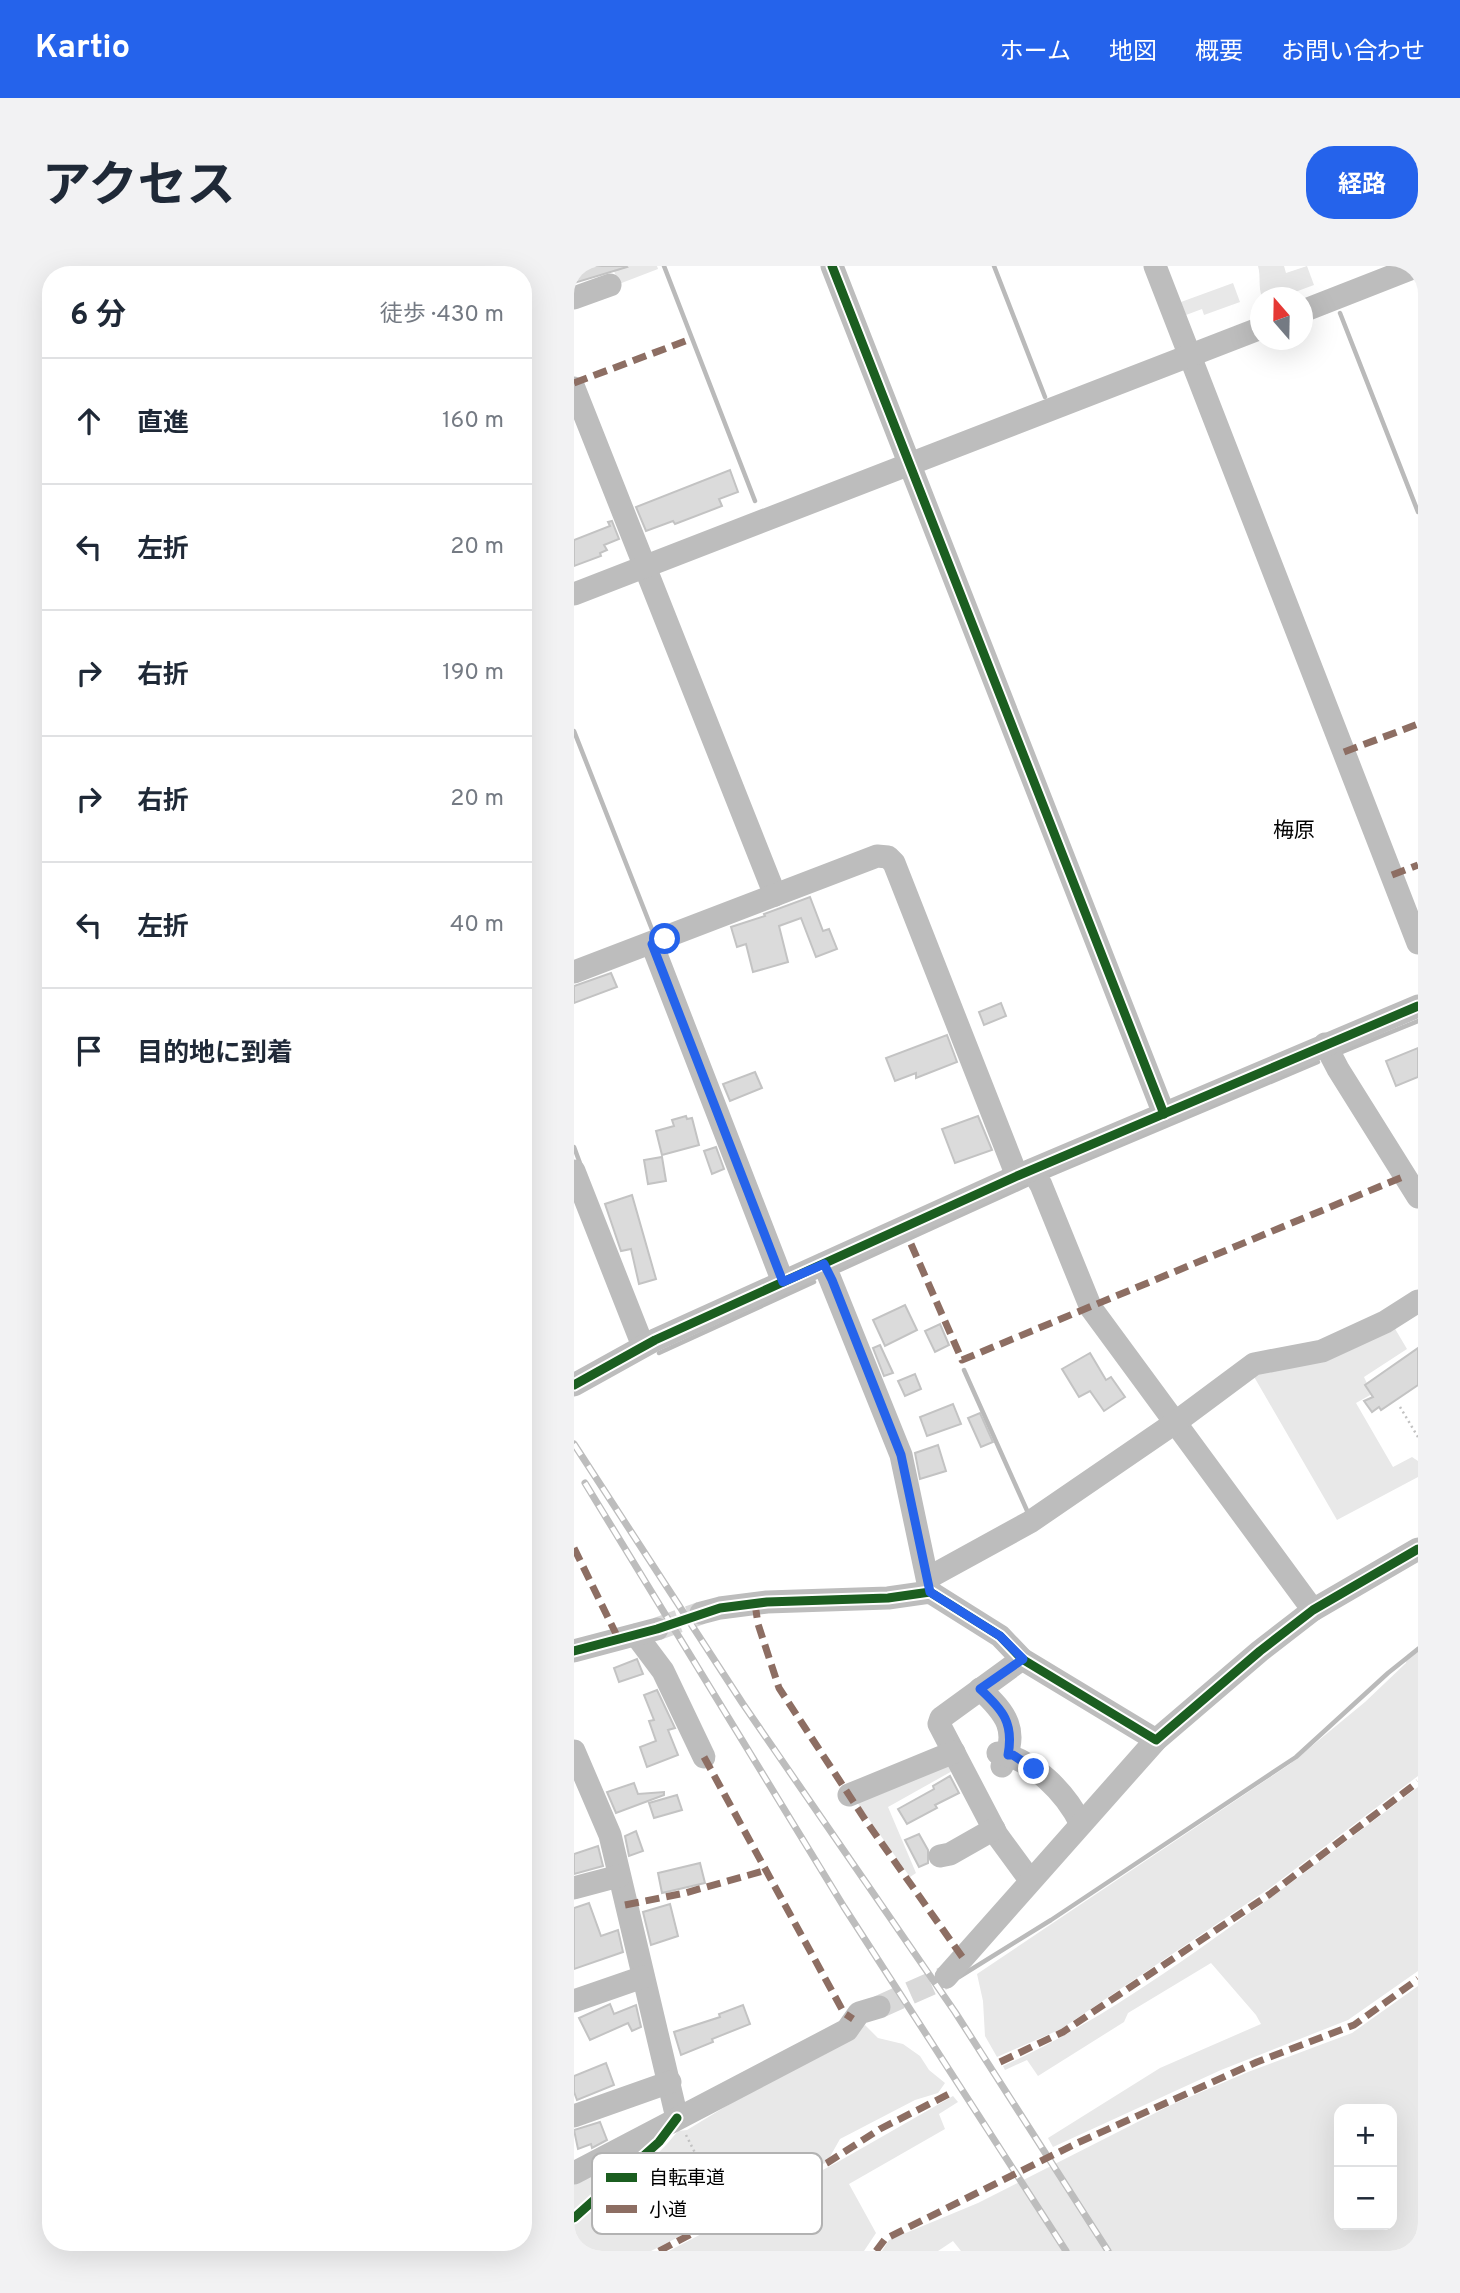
<!DOCTYPE html>
<html lang="ja">
<meta charset="utf-8">
<style>
:root{--surface:#fff;--page:#f2f2f3;--text:#1f2937;--muted:#747a83;--line:#e0e1e3;--accent:#2563eb}
body{margin:0;font-family:Overpass,"Noto Sans JP",sans-serif;background:var(--page);color:var(--text)}
.controls{position:absolute;right:21px;bottom:21px;display:grid;overflow:hidden;border-radius:14px;box-shadow:0 7px 28px #0002}
.controls button{width:63px;height:63px;display:grid;place-items:center;padding:0;border:0;border-bottom:2px solid var(--line);background:var(--surface);color:var(--text);font:35px sans-serif}
.compass{position:absolute;left:676px;top:21px;width:63px;height:63px;border-radius:50%;background:var(--surface);box-shadow:0 7px 28px #0002;rotate:340deg}
.stop{position:absolute;width:21px;height:21px;margin:-16px;border:5px solid #2563eb;border-radius:50%;background:#fff}
.stop.end{background:#2563eb;border-color:#fff;box-shadow:0 2px 7px #0008}
.list{margin:0;padding:0;list-style:none}
h2{display:flex;justify-content:space-between;align-items:center;height:91px;margin:0;padding:0 28px;font-size:30px}
h2 small{font-size:23px;font-weight:400;color:var(--muted)}
.list li{display:grid;grid-template-columns:46px 1fr auto;gap:21px;align-items:center;box-sizing:border-box;height:126px;padding:0 28px;border-top:2px solid var(--line)}
.list b{display:block;font-size:26px;white-space:nowrap}
.list em{font-size:23px;font-style:normal;color:var(--muted)}
.icon{flex:none;width:38px;height:38px;fill:none;stroke:currentColor;stroke-width:2;stroke-linecap:round;stroke-linejoin:round}
.map{position:relative;flex:none;width:844px;height:1985px;overflow:hidden;border-radius:28px}
header{display:flex;align-items:center;gap:42px;box-sizing:border-box;height:98px;padding:0 35px;background:var(--accent);color:#fff}
header strong{font-size:33px}
nav{display:flex;gap:38px;margin-inline-start:auto;font-size:24px}
.intro{display:flex;align-items:center;justify-content:space-between;box-sizing:border-box;height:168px;padding:0 42px}
h1{margin:0;font-size:49px}
.button{padding:18px 32px;border-radius:28px;background:var(--accent);color:#fff;font-size:24px;font-weight:700}
main{display:flex;gap:42px;padding:0 42px}
aside{flex:1;background:var(--surface);border-radius:28px;box-shadow:0 7px 28px #0002}
.map>svg:first-child{display:block}
</style>
<header>
<strong>Kartio</strong>
<nav><a>ホーム</a><a>地図</a><a>概要</a><a>お問い合わせ</a></nav>
</header>
<div class="intro"><h1>アクセス</h1><a class="button">経路</a></div>
<main>
<aside>
<h2>6 分<small>徒歩 · 430 m</small></h2>
<ul class="list">
<li><svg class="icon" aria-label="ahead" viewBox="0 0 24 24"><path d="M12 20V5M6 11l6-6 6 6"/></svg><div><b>直進</b></div><em>160 m</em></li>
<li><svg class="icon" aria-label="left" viewBox="0 0 24 24"><path d="M17 20v-9H6M10 6l-5 5 5 5"/></svg><div><b>左折</b></div><em>20 m</em></li>
<li><svg class="icon" aria-label="right" viewBox="0 0 24 24"><path d="M7 20v-9h11M14 6l5 5-5 5"/></svg><div><b>右折</b></div><em>190 m</em></li>
<li><svg class="icon" aria-label="right" viewBox="0 0 24 24"><path d="M7 20v-9h11M14 6l5 5-5 5"/></svg><div><b>右折</b></div><em>20 m</em></li>
<li><svg class="icon" aria-label="left" viewBox="0 0 24 24"><path d="M17 20v-9H6M10 6l-5 5 5 5"/></svg><div><b>左折</b></div><em>40 m</em></li>
<li><svg class="icon" aria-label="arrive" viewBox="0 0 24 24"><path d="M6 21V4h12l-3 4 3 4H6"/></svg><div><b>目的地に到着</b></div></li>
</ul>
</aside>
<div class="map">
<svg width="844" height="1985" viewBox="0 0 844 1985">
<rect width="100%" height="100%" fill="#fff"/>
<g fill="#e8e8e8" fill-rule="evenodd">
<polygon points="38,0 83,0 84,3 45,18"/>
<path d="M684,0H710L712,7L733,0L740,19L721,26L723,31H688C684,21 687,11 684,0Z"/>
<polygon points="659,17 666,36 630,49 628,43 612,49 607,36"/>
<polygon points="820,1061 833,1083 790,1111 798,1128 782,1137 819,1201 838,1191 844,1195 844,1211 763,1254 679,1109"/>
<polygon points="844,1380 844,1510 696,1622 487,1763 423,1791 411,1770 409,1735 403,1708 716,1498 791,1436 832,1397 833,1389"/>
<polygon points="375,1492 380,1504 314,1541 342,1607 336,1611 280,1532"/>
<path d="M844,1521V1705L774,1754L647,1804L479,1881L474,1872L586,1802L687,1758L682,1749L637,1697L554,1747L550,1756L464,1810L453,1794L431,1804L429,1800C498,1769 559,1729 621,1686C697,1633 770,1577 844,1521Z"/>
<path d="M844,1720V1985H387L379,1975L364,1985H308L315,1974L404,1937L597,1839L674,1806L778,1767ZM765,1843H818V1959H765Z"/>
<path d="M291,1759L304,1772L329,1778L346,1790L355,1804L371,1817L364,1827L341,1834L266,1873L253,1896L77,1985H0V1956C37,1929 75,1901 104,1865L113,1864L177,1825L253,1786Z"/>
<polygon points="379,1830 384,1836 365,1848 371,1863 275,1918 302,1967 290,1985 95,1985 262,1897"/>
<polygon points="80,1877 0,1946 0,1913"/>
</g>
<g fill="none" stroke-linecap="round" stroke-linejoin="round">
<g stroke="#bababa" stroke-width="4.5">
<polyline points="90,0 181,235"/>
<polyline points="420,0 471,131"/>
<polyline points="766,47 844,246"/>
<polyline points="0,465 79,666"/>
<polyline points="768,786 844,755"/>
<polyline points="0,881 7,900"/>
<polyline points="476,909 744,796"/>
<polyline points="266,1004 455,918"/>
<polyline points="85,1087 240,1016"/>
<polyline points="390,1104 455,1249"/>
<polyline points="385,1711 477,1654 722,1491 814,1407 844,1383"/>
</g>
</g>
<g fill="#dbdbdb" stroke="#c3c3c3" stroke-width="2">
<polygon points="10,0 52,0 53,1 0,17 0,4"/>
<polygon points="156,204 164,226 145,233 148,240 101,258 99,255 72,265 62,241"/>
<polygon points="38,255 45,273 30,279 33,284 26,287 27,290 0,300 0,274 36,260 34,256"/>
<polygon points="236,631 249,665 255,663 263,683 242,691 227,652 205,660 214,696 179,706 172,678 163,681 157,661 191,650 190,648"/>
<polygon points="37,707 43,721 0,737 0,720"/>
<polygon points="427,737 432,750 410,759 405,746"/>
<polygon points="373,769 383,796 342,812 342,807 321,815 312,792"/>
<polygon points="844,782 844,811 822,820 812,795"/>
<polygon points="181,806 188,822 156,835 149,818"/>
<polygon points="112,850 113,853 118,852 125,879 88,889 82,865 100,860 98,854"/>
<polygon points="404,850 418,884 381,897 368,863"/>
<polygon points="142,881 150,903 138,908 130,885"/>
<polygon points="88,891 92,915 74,918 70,894"/>
<polygon points="58,929 82,1013 65,1018 57,983 47,985 31,938"/>
<polygon points="331,1039 343,1064 311,1080 299,1054"/>
<polygon points="366,1058 375,1079 361,1086 351,1065"/>
<polygon points="306,1079 319,1107 310,1110 299,1082"/>
<polygon points="844,1082 844,1119 807,1144 805,1141 798,1146 790,1135 799,1131 791,1119"/>
<polygon points="516,1087 532,1114 537,1111 551,1131 530,1145 516,1125 505,1131 488,1103"/>
<polygon points="341,1108 347,1123 331,1130 324,1115"/>
<polygon points="379,1138 387,1158 353,1170 346,1151"/>
<polygon points="406,1147 419,1176 407,1181 394,1152"/>
<polygon points="364,1179 372,1205 346,1213 341,1187"/>
<polygon points="63,1393 69,1408 45,1416 40,1402"/>
<polygon points="83,1424 101,1462 94,1464 104,1489 73,1501 66,1481 82,1475 75,1455 80,1454 70,1429"/>
<polygon points="376,1510 385,1527 361,1539 363,1542 333,1558 324,1543 360,1523 359,1520"/>
<polygon points="60,1517 64,1528 90,1526 90,1529 42,1547 33,1526"/>
<polygon points="103,1529 108,1544 80,1552 75,1537"/>
<polygon points="62,1565 69,1585 55,1590 51,1570"/>
<polygon points="345,1568 354,1584 354,1597 345,1601 331,1574"/>
<polygon points="24,1580 29,1600 0,1608 0,1588"/>
<polygon points="126,1597 131,1617 88,1627 84,1607"/>
<polygon points="15,1637 27,1670 44,1664 49,1686 0,1703 0,1642"/>
<polygon points="96,1638 104,1670 77,1679 69,1646"/>
<polygon points="36,1738 40,1748 62,1739 67,1761 58,1765 54,1757 16,1774 5,1752"/>
<polygon points="169,1739 176,1758 138,1773 139,1776 107,1789 100,1766 146,1751 145,1748"/>
<polygon points="32,1797 40,1819 3,1834 0,1826 0,1810"/>
<polygon points="26,1856 33,1874 18,1882 17,1878 4,1883 0,1864"/>
</g>
<g fill="none" stroke-linecap="round" stroke-linejoin="round">
<g stroke="#d9d9d9" stroke-width="23" stroke-dasharray="23 11" stroke-linecap="butt">
<polyline points="83,1363 127,1347"/>
<polyline points="305,1741 372,1711"/>
</g>
<g stroke="#c2c2c2" stroke-width="2.5" stroke-dasharray="2 3.5" stroke-linecap="butt">
<polyline points="826,1141 844,1171"/>
<polyline points="112,1869 153,1950"/>
</g>
<g stroke="#bdbdbd" stroke-width="23">
<polyline points="258,0 590,848"/>
<polyline points="581,0 844,677"/>
<polyline points="0,32 36,19"/>
<polyline points="729,45 844,0"/>
<polyline points="0,122 201,629"/>
<polyline points="0,328 687,62"/>
<polyline points="78,678 209,1016"/>
<polyline points="0,706 303,590 314,591 320,597 443,910"/>
<polyline points="751,778 764,803 844,931"/>
<polyline points="458,904 467,919 517,1042 739,1344"/>
<polyline points="0,905 69,1080"/>
<polyline points="250,998 327,1189 356,1326"/>
<polyline points="0,1119 81,1074 443,910 844,740"/>
<polyline points="354,1312 456,1256 602,1156 680,1098 748,1085 811,1056 844,1035"/>
<polyline points="127,1347 146,1342 193,1336 314,1332 356,1326 426,1370 448,1393 582,1474"/>
<polyline points="62,1369 89,1405 130,1491"/>
<polyline points="0,1385 83,1363"/>
<polyline points="448,1393 367,1452 365,1458 423,1569 456,1614"/>
<path d="M406,1423C432,1447 446,1465 428,1500"/>
<polyline points="0,1485 36,1569 103,1852"/>
<path d="M424,1487C459,1493 492,1527 507,1558"/>
<polyline points="275,1529 380,1486"/>
<polyline points="366,1590 376,1588 420,1563"/>
<polyline points="0,1622 45,1610"/>
<polyline points="372,1711 582,1474 686,1385 739,1344 844,1283"/>
<polyline points="0,1735 69,1711"/>
<polyline points="0,1850 96,1816"/>
<polyline points="0,1907 273,1764 285,1747 305,1741"/>
</g>
<defs>
<g id="rail">
<polyline points="0,1178 169,1438 381,1746 534,1985"/>
<polyline points="11,1217 270,1641 492,1985"/>
</g>
</defs>
<use href="#rail" stroke="#bdbdbd" stroke-width="7"/>
<use href="#rail" stroke="#fff" stroke-width="4.5" stroke-dasharray="13" stroke-linecap="butt"/>
<g stroke="#8d6e63" stroke-width="7" stroke-dasharray="14 7" stroke-linecap="butt">
<polyline points="0,117 114,74"/>
<polyline points="770,486 844,458"/>
<polyline points="818,609 844,599"/>
<polyline points="337,978 388,1094 831,910"/>
<polyline points="0,1282 45,1374"/>
<polyline points="181,1338 184,1358 205,1422 292,1555 389,1692"/>
<polyline points="130,1491 270,1747 279,1753"/>
<polyline points="51,1639 111,1627 193,1604"/>
<polyline points="426,1796 489,1766 696,1628 844,1516"/>
<polyline points="85,1985 253,1897 306,1863 377,1827"/>
<polyline points="302,1985 311,1973 501,1878 683,1796 780,1759 844,1713"/>
</g>
<defs>
<g id="cycleway">
<polyline points="258,0 590,848"/>
<polyline points="0,1119 81,1074 443,910 844,740"/>
<polyline points="0,1385 83,1363 146,1342 193,1336 314,1332 356,1326 426,1370 448,1393 582,1474 686,1385 739,1344 844,1283"/>
<polyline points="0,1952 85,1876 103,1852"/>
</g>
</defs>
<use href="#cycleway" stroke="#fff" stroke-width="13"/>
<use href="#cycleway" stroke="#1b5e20" stroke-width="9"/>
</g>
<g fill="none" stroke-linecap="round" stroke-linejoin="round">
<path stroke="#2563eb" stroke-width="9" d="M91,673L78,678L209,1016L250,998L258,1014L327,1189L356,1326L426,1370L449,1393L406,1423C429,1444 440,1457 434,1489H439L460,1503"/>
</g>
<g text-anchor="middle" stroke-width="5" stroke-linejoin="round" paint-order="stroke">
<g font-size="21" fill="#000" stroke="#fff">
<text x="720" y="571">梅原</text>
</g>
</g>
<rect x="18" y="1887" width="230" height="81" rx="10" fill="#fff" stroke="#b2b2b2" stroke-width="2"/>
<rect x="32" y="1907" width="31" height="9" fill="#1b5e20"/>
<rect x="32" y="1939" width="31" height="8" fill="#8d6e63"/>
<g font-size="19" fill="#000">
<text x="75" y="1918">自転車道</text>
<text x="75" y="1950">小道</text>
</g>
</svg>
<div class="controls">
<button>+</button>
<button>−</button>
</div>
<svg class="compass" viewBox="-18 -18 36 36"><path d="M0-13l5 13h-10z" fill="#e53935"/><path d="M0 13l5-13h-10z" fill="#747a83"/></svg>
<div class="stop" style="left:91px;top:673px"></div>
<div class="stop end" style="left:460px;top:1503px"></div>
</div>
</main>
